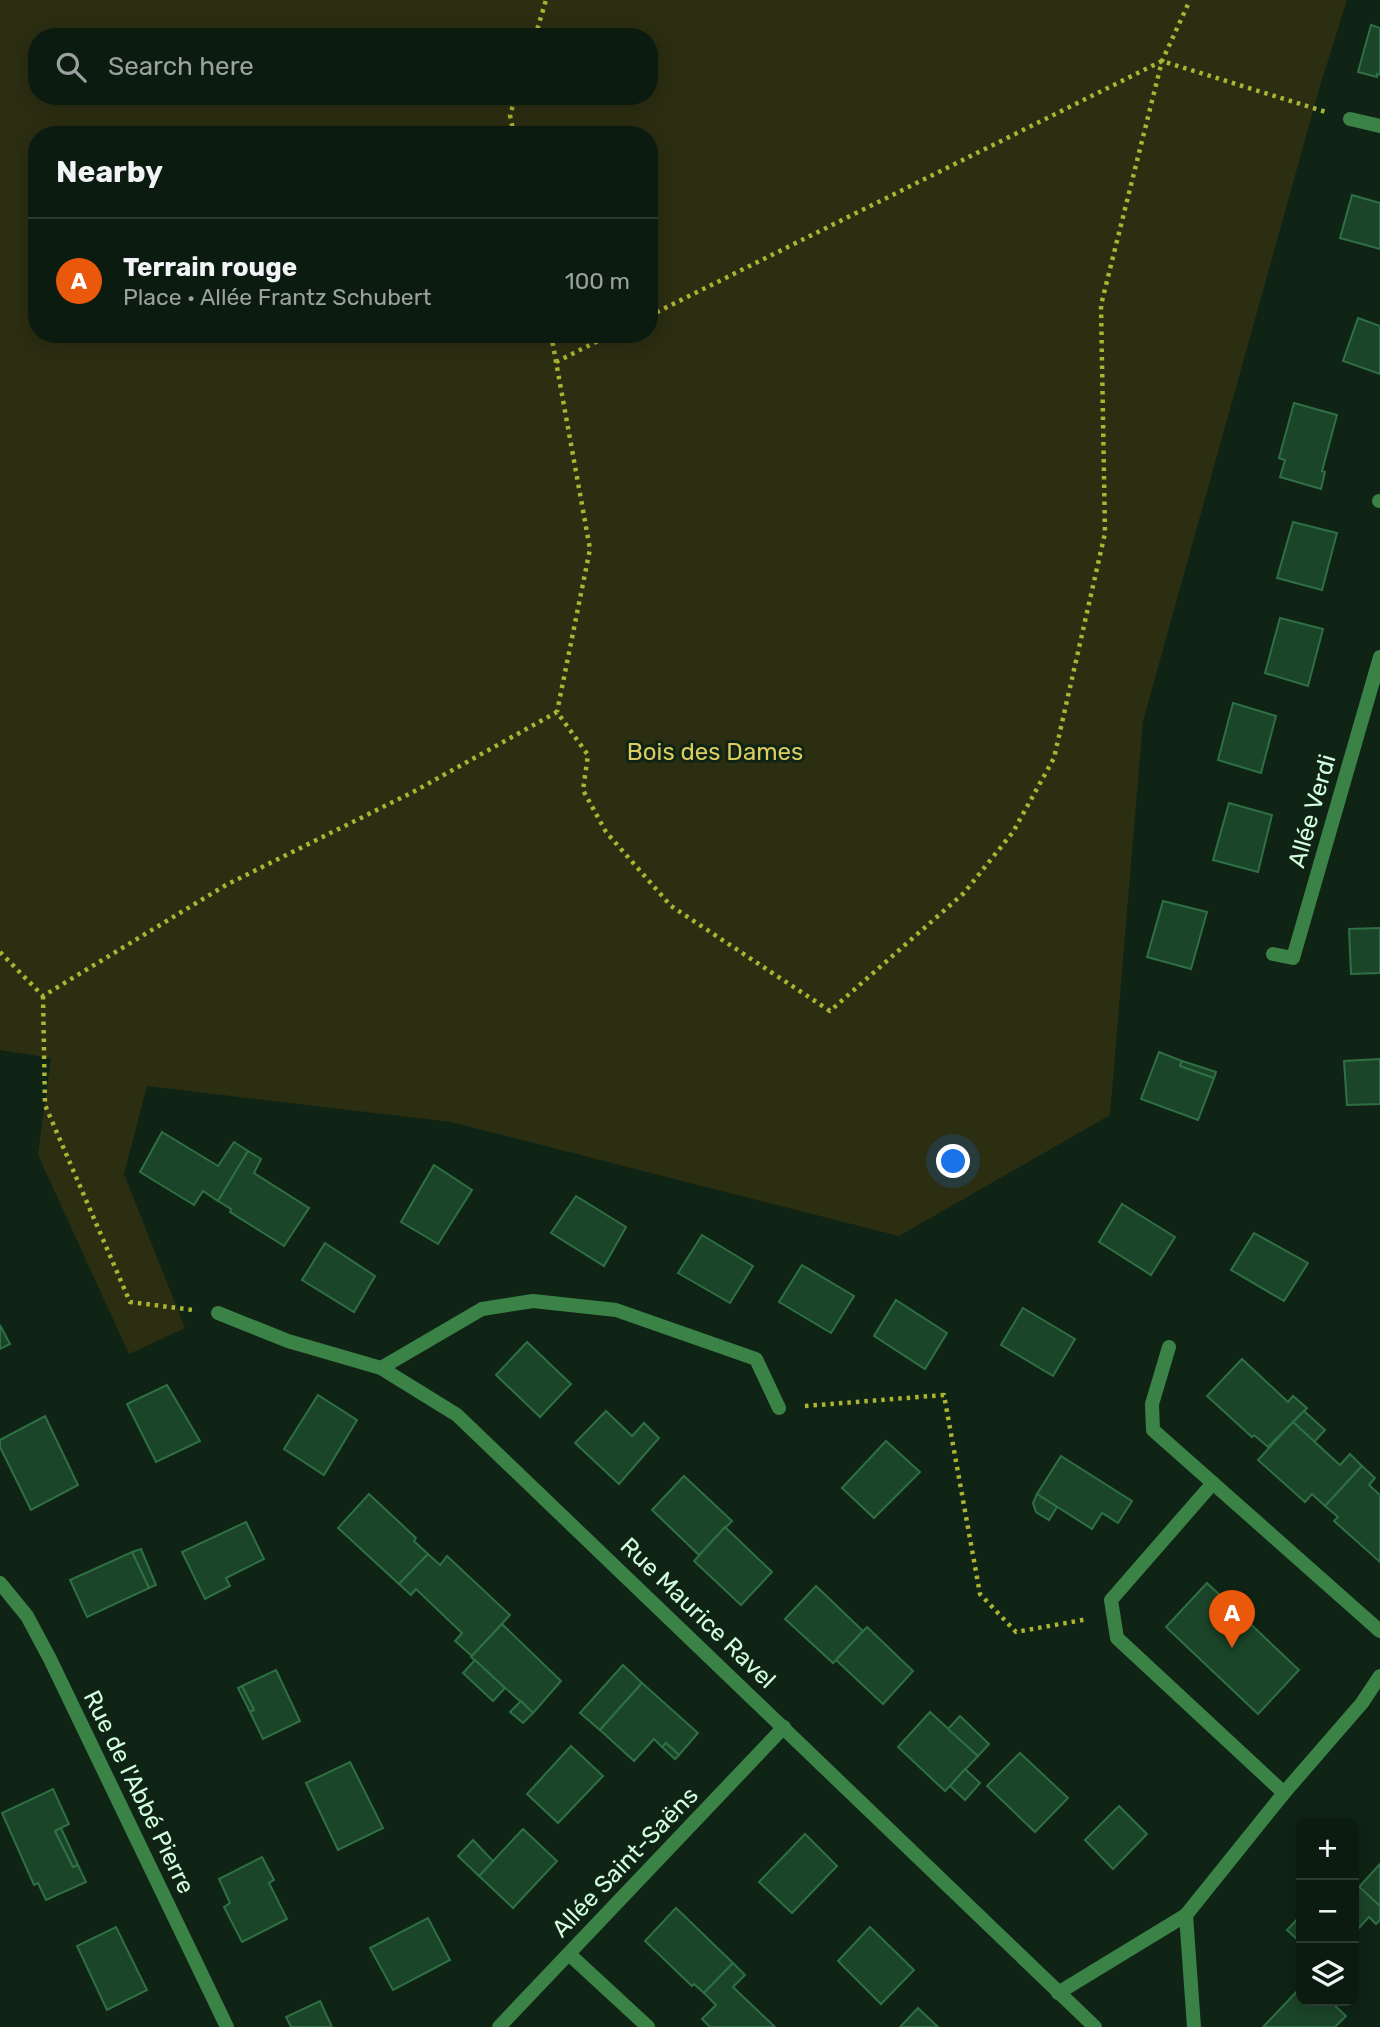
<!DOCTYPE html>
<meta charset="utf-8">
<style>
:root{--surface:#0b1b10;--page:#142419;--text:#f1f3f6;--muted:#9aa19f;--line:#2b3930;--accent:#ea580c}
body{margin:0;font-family:Rubik,sans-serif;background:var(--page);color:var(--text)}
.controls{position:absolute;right:21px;bottom:21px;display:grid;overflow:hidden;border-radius:14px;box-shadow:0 4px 18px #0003}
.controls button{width:63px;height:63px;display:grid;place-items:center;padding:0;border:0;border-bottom:2px solid var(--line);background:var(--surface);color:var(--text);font:35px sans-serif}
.you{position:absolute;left:954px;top:1162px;width:24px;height:24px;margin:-18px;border:5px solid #fff;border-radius:50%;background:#1a73e8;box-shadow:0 0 0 10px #1a73e833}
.badge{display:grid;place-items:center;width:46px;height:46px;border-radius:50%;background:var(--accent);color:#fff;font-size:23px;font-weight:700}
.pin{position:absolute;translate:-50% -58px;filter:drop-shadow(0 2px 4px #0008)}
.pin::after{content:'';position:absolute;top:37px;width:24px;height:21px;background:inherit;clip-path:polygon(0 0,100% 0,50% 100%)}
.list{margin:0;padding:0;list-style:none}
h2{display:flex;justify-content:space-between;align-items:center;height:91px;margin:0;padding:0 28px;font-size:30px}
h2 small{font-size:23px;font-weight:400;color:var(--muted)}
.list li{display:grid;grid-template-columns:46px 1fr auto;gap:21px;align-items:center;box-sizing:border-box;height:126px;padding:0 28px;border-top:2px solid var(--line)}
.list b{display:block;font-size:26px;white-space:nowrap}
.list p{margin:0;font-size:23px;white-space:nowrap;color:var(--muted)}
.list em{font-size:23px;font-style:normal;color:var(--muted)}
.icon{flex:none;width:38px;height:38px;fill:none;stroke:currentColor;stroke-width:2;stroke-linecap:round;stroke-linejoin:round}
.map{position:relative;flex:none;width:1380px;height:2027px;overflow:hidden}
.search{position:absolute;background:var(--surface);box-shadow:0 4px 18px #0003;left:28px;top:28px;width:630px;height:77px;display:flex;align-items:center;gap:18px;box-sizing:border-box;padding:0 24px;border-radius:28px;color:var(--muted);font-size:26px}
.panel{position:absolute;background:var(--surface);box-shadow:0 4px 18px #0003;left:28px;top:126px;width:630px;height:217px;border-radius:28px}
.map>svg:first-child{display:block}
</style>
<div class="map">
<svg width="1380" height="2027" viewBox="0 0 1380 2027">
<rect width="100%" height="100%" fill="#0f2415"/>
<path fill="#2c2e12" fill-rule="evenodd" d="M0,0H1347L1320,86L1143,721L1110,1115L899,1236L451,1122L147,1086L124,1174L185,1328L129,1354L38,1155L51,1058L0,1050ZM37,37H649V96H37ZM37,135H649V334H37Z"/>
<g fill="#1b4529" stroke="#2e7043" stroke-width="2">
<polygon points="1371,25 1380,28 1380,75 1377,74 1377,77 1358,72"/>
<polygon points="1352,195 1380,203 1380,249 1340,238"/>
<polygon points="1358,318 1380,326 1380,374 1343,361"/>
<polygon points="1294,403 1337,415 1322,471 1325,472 1321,489 1280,477 1285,460 1279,458"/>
<polygon points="1293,522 1337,533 1322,590 1277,578"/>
<polygon points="1280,618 1323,629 1308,686 1265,673"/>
<polygon points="1233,703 1276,716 1261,773 1218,760"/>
<polygon points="1229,803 1272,815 1258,872 1213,860"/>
<polygon points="1163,901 1207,912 1191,969 1147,957"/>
<polygon points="1380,928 1380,973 1351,974 1349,929"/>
<polygon points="1159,1052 1182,1061 1180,1066 1214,1078 1198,1120 1141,1099"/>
<polygon points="1380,1059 1380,1104 1347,1105 1344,1061"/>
<polygon points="1182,1061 1216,1072 1214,1078 1180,1066"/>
<polygon points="162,1132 218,1166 234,1142 248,1151 218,1201 203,1191 194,1205 140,1172"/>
<polygon points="248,1151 261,1159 254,1173 309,1208 284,1246 230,1212 231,1209 218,1201"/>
<polygon points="434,1165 472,1190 438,1244 401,1222"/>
<polygon points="576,1196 626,1227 604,1266 551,1233"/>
<polygon points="1122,1204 1175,1237 1151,1275 1099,1242"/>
<polygon points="1254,1233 1308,1263 1284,1301 1231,1270"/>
<polygon points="702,1235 753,1266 730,1303 678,1273"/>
<polygon points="325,1243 375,1276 354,1312 302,1280"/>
<polygon points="802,1265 854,1296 831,1333 779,1302"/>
<polygon points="896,1300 947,1333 925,1369 874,1336"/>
<polygon points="1023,1308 1075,1339 1053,1376 1001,1345"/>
<polygon points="0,1325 10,1344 0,1349"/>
<polygon points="527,1342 571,1384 540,1417 496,1375"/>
<polygon points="1242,1359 1288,1402 1293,1396 1307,1408 1268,1447 1254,1435 1252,1437 1207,1396"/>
<polygon points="167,1385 200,1441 156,1462 127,1404"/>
<polygon points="318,1395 357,1420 324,1475 284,1449"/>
<polygon points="606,1411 632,1436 644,1423 659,1438 619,1484 575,1443"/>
<polygon points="1304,1411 1325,1430 1314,1442 1293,1422"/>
<polygon points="45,1416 78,1485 31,1510 0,1447 0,1440"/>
<polygon points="1293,1422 1340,1465 1350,1454 1362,1466 1325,1506 1312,1494 1305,1502 1258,1460"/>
<polygon points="886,1441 920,1472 874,1518 842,1488"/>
<polygon points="1061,1456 1132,1501 1118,1523 1102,1513 1092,1529 1037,1494"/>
<polygon points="1362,1466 1375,1478 1369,1485 1380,1495 1380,1562 1334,1521 1338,1517 1325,1506"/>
<polygon points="684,1476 732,1521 699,1555 652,1510"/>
<polygon points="369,1494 416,1538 414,1541 428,1554 399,1584 338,1528"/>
<polygon points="1037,1494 1057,1507 1049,1520 1036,1512 1033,1503"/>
<polygon points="246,1522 264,1559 226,1578 230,1586 205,1599 182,1552"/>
<polygon points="725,1527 772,1572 741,1605 694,1561"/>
<polygon points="141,1549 156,1585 149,1588 132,1552"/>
<polygon points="132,1552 149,1588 87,1617 70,1580"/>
<polygon points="428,1554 440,1565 447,1556 510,1615 472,1656 455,1641 462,1633 416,1589 411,1595 399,1584"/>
<polygon points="1207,1583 1299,1670 1258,1714 1166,1627"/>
<polygon points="816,1586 863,1631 833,1663 785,1619"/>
<polygon points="502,1624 561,1681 533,1713 471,1657"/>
<polygon points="867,1627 913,1671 883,1704 836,1660"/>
<polygon points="475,1660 505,1688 493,1701 463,1673"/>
<polygon points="623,1665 642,1683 600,1730 580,1713"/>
<polygon points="276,1670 300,1721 263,1739 250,1712 254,1710 242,1686"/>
<polygon points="642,1683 698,1733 679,1755 666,1743 662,1747 654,1739 634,1761 600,1730"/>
<polygon points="242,1686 254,1710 250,1712 238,1688"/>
<polygon points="521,1701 533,1713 523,1723 510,1712"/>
<polygon points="930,1712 978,1756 945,1791 898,1747"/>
<polygon points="960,1716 989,1744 978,1756 948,1729"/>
<polygon points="666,1743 679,1755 675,1759 662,1747"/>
<polygon points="571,1746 603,1776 558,1823 527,1794"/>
<polygon points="1020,1753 1068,1798 1035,1832 987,1786"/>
<polygon points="350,1762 383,1828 338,1850 306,1783"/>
<polygon points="965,1769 980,1783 965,1800 950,1786"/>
<polygon points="53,1789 69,1824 55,1831 73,1867 78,1865 86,1882 46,1900 38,1883 34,1885 2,1813"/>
<polygon points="1119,1806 1147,1834 1113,1869 1085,1840"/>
<polygon points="61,1828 78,1865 73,1867 55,1831"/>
<polygon points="523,1829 557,1861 513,1908 479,1876"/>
<polygon points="805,1834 837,1866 792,1913 759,1882"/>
<polygon points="473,1840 493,1861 479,1876 458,1856"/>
<polygon points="262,1857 274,1880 269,1883 287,1919 242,1942 224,1907 230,1903 219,1879"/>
<polygon points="1380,1864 1380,1906 1359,1887"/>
<polygon points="1354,1882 1380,1906 1380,1920 1376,1924 1369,1917 1354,1933"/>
<polygon points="676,1908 733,1963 704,1993 694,1984 692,1986 645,1941"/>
<polygon points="1301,1915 1301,1943 1287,1930"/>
<polygon points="428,1918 450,1960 393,1990 370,1948"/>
<polygon points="116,1927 147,1990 107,2010 77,1946"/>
<polygon points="870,1927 914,1970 881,2004 838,1961"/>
<polygon points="733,1963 745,1975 733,1987 775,2027 710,2027 702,2019 716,2005 704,1993"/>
<polygon points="1301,1987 1301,2001 1330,2001 1346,2016 1335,2027 1263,2027"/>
<polygon points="320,2001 332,2027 291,2027 286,2017"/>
<polygon points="918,2008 938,2027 900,2027"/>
</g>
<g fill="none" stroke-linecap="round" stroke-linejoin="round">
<g stroke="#acb431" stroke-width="4.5" stroke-dasharray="3.5 5" stroke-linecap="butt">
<polyline points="535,37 546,0"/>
<polyline points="514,135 510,115 516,96"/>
<polyline points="649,316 1162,61 1326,112"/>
<polyline points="551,334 590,549 557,712"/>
<polyline points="556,362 612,334"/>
<polyline points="0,952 43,996 226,885 413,792 557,712 588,755 583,790 606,832 671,906 830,1011 964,893 1013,832 1054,758 1105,533 1101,305 1162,61 1190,0"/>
<polyline points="43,996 45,1105 130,1302 193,1310"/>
<polyline points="805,1406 944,1395 980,1594 1016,1632 1088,1619"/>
</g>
<g stroke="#3b8246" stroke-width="14">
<polyline points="1350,119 1380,126"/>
<polyline points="1379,501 1380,501"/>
<polyline points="1273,954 1293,958 1380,657"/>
<polyline points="218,1313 288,1341 381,1368 457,1415 1095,2027"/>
<polyline points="1169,1347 1152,1404 1153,1430 1380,1631"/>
<polyline points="381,1368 482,1309 533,1301 616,1310 756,1359 779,1408"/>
<polyline points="1213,1483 1111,1600 1117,1638 1284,1793"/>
<polyline points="0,1583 27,1616 50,1659 227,2027"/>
<polyline points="1186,1915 1194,2027"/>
<polyline points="569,1954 648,2027"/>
<polyline points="1058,1993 1186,1915 1284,1793 1362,1703 1380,1676"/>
<polyline points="499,2027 784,1727"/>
</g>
</g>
<g text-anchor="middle" stroke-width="6" stroke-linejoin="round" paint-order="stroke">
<g font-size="24" fill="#ddcd60" stroke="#0f2415">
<text x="715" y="760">Bois des Dames</text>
</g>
<g font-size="24" fill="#d3fedd" stroke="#0f2415">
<text transform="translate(1312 811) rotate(-74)" y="8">Allée Verdi</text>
<text transform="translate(698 1613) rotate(44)" y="8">Rue Maurice Ravel</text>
<text transform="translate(139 1792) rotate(64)" y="8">Rue de l'Abbé Pierre</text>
<text transform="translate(625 1862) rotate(-46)" y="8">Allée Saint-Saëns</text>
</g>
</g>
</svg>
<div class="controls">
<button>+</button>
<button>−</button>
<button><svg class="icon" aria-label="layers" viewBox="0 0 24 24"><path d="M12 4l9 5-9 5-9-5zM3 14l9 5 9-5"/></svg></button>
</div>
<div class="you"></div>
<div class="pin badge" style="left:1232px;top:1648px">A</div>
<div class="search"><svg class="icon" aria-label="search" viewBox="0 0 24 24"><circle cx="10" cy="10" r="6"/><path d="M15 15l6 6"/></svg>Search here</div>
<section class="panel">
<h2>Nearby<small></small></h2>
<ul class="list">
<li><span class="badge">A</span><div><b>Terrain rouge</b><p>Place · Allée Frantz Schubert</p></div><em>100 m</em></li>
</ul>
</section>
</div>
